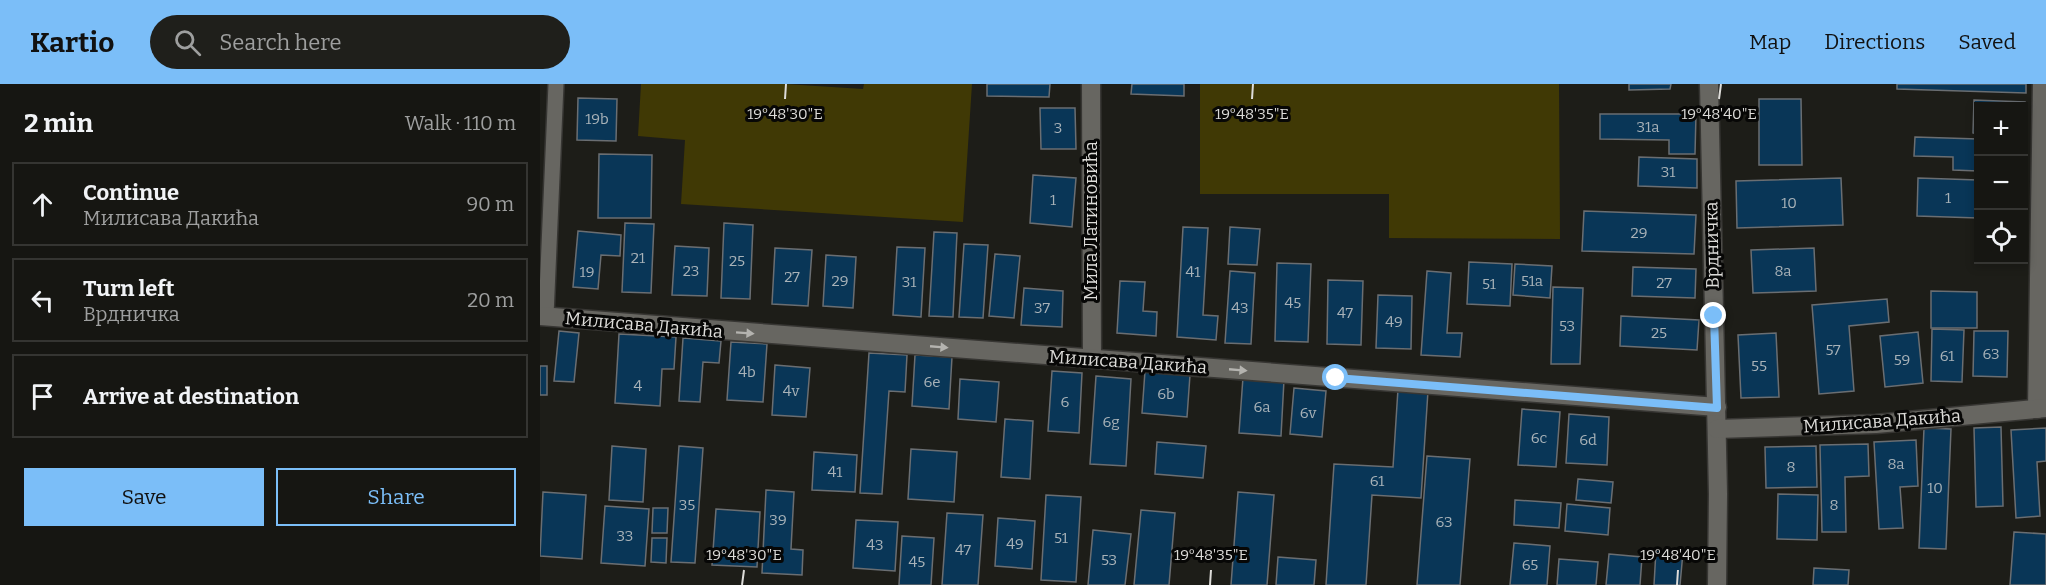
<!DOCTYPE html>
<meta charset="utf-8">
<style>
:root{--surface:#161612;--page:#1f1f1b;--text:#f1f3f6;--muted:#9e9f9f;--line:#353532;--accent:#7bbef8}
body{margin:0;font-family:Bitter,serif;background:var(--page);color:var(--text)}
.controls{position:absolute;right:18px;top:18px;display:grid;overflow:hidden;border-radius:0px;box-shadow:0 3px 9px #0003}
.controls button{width:54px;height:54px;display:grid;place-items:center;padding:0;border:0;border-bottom:2px solid var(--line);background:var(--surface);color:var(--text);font:30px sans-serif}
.stop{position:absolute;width:18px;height:18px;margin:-14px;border:4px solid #7bbef8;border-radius:50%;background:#fff}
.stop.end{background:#7bbef8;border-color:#fff;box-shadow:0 2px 6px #0008}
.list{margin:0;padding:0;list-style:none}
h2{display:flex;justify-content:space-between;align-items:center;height:78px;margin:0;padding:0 24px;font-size:26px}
h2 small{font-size:20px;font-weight:400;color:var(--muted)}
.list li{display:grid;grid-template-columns:39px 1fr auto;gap:18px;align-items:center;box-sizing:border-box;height:84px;margin:0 12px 12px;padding:0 12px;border:2px solid var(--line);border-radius:0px}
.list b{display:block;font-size:22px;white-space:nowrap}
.list p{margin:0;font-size:20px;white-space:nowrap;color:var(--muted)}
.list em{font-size:20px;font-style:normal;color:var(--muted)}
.actions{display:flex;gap:12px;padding:18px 24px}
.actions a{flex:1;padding:14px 0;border:2px solid var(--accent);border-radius:0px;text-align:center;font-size:21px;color:var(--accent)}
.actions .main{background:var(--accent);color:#111}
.icon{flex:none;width:33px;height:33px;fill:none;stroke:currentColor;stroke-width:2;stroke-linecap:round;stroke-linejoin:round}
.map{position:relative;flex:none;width:1506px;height:501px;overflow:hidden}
header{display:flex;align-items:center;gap:36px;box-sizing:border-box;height:84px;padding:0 30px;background:var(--accent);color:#111}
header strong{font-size:28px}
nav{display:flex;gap:33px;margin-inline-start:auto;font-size:21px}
.search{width:420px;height:54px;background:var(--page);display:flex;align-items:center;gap:15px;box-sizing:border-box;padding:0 21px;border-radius:33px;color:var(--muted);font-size:22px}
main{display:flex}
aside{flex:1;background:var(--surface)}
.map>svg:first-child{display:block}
</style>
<header>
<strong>Kartio</strong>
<div class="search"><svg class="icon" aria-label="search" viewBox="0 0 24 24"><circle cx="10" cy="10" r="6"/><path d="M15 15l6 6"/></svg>Search here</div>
<nav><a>Map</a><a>Directions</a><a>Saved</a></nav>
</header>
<main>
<aside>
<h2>2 min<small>Walk · 110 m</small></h2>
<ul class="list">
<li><svg class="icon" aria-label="ahead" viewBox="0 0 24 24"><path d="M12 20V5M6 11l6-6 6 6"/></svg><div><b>Continue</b><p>Милисава Дакића</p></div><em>90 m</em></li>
<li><svg class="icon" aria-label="left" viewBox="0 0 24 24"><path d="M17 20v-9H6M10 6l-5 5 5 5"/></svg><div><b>Turn left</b><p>Врдничка</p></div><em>20 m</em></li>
<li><svg class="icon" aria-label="arrive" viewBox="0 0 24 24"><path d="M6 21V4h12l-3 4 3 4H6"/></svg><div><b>Arrive at destination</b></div></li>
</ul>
<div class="actions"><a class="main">Save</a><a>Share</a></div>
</aside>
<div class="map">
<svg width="1506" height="501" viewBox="0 0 1506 501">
<rect width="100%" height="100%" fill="#1d1d18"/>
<g fill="#403905">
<polygon points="101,0 245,0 323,5 324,0 432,0 423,138 141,120 145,56 98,52"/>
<polygon points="660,0 1019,0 1020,155 849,154 849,110 660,110"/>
</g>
<g fill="#093657" stroke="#6a6e72" stroke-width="1.5">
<polygon points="447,0 510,0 509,13 447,12"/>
<polygon points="592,0 644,0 644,12 591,10"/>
<polygon points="1089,0 1131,0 1130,5 1089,6"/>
<polygon points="1357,0 1486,0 1486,9 1357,5"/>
<polygon points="38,14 77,15 76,57 37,56"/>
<polygon points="1219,15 1261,15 1262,81 1219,81"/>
<polygon points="1434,16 1485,18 1484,49 1484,22 1438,22 1438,50 1433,49"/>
<polygon points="500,24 535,24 536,65 501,65"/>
<polygon points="1060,30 1156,30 1155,70 1129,70 1129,56 1060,55"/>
<polygon points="1375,53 1438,55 1438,87 1413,86 1413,73 1374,72"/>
<polygon points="59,70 112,71 111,134 58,134"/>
<polygon points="1099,73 1157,75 1157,104 1098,102"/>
<polygon points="493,91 536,94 532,143 490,139"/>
<polygon points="1301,94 1303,141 1197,144 1196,97"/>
<polygon points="1378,94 1438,96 1438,134 1377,132"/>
<polygon points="1044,127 1156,131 1154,170 1042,167"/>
<polygon points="85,139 114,140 111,209 82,208"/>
<polygon points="184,139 213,141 210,215 181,214"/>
<polygon points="643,143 668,144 663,231 678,232 676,256 637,253"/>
<polygon points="690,143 720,145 717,181 688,180"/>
<polygon points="38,147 81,151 80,172 61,171 58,205 33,203"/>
<polygon points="394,148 417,149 413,233 389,232"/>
<polygon points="424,160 448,161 443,234 419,233"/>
<polygon points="135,162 169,164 167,212 132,211"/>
<polygon points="357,163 385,164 381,233 353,231"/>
<polygon points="235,164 272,166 268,222 232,220"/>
<polygon points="1274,164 1276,207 1213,209 1211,166"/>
<polygon points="455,170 480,172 474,234 449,232"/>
<polygon points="286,171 316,173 313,224 283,222"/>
<polygon points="929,178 972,180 970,222 927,220"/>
<polygon points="737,179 771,180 768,258 735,257"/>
<polygon points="975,180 1012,182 1010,214 973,211"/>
<polygon points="1093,183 1156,185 1155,214 1092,212"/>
<polygon points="690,187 715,189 711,260 685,259"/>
<polygon points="887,187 911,189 907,249 922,249 920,273 881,271"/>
<polygon points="788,196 823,197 821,261 787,260"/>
<polygon points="580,197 605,198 603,227 617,228 616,252 577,249"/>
<polygon points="1013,203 1043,204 1040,280 1011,280"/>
<polygon points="484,204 523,207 522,243 481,241"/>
<polygon points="1391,207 1437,208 1437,244 1391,244"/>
<polygon points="838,211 872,212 871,265 836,264"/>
<polygon points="1347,215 1349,238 1309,242 1314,307 1279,310 1272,221"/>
<polygon points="1081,232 1159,236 1157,266 1080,262"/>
<polygon points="1392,245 1424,246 1422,298 1391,297"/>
<polygon points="19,247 39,249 34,298 14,297"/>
<polygon points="1434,247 1468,247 1467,293 1433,292"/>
<polygon points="1378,248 1383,299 1345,303 1340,252"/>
<polygon points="1236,249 1239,313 1201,314 1198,251"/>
<polygon points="79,250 136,253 134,285 122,285 120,322 75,319"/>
<polygon points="143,254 181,257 179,279 163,278 160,318 139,317"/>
<polygon points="191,258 227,260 223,318 187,316"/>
<polygon points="329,269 367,271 365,308 349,307 342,410 320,409"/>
<polygon points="375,271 412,273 409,325 372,322"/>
<polygon points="235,281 270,284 266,333 232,331"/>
<rect x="0" y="282" width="7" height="29"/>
<polygon points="512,287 542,289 539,349 508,347"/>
<polygon points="605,287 650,291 647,333 602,329"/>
<polygon points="556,292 591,295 586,382 550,380"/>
<polygon points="703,293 744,296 741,352 699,349"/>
<polygon points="420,295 459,298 456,338 418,335"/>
<polygon points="754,304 786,307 782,353 750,350"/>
<polygon points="858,305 888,307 881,414 832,411 826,501 786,501 794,380 853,383"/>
<polygon points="982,325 1020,328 1016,383 978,381"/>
<polygon points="1029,330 1069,333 1067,381 1026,379"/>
<polygon points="465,335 493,337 490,395 461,393"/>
<polygon points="1461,343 1463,422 1436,423 1434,344"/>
<polygon points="1384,344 1411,345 1406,465 1379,464"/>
<polygon points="1506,344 1506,377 1497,378 1500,432 1476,434 1471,346"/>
<polygon points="1376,356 1378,402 1360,403 1363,444 1339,445 1334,358"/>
<polygon points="617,358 666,362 663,394 615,390"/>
<polygon points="1328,360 1329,392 1305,393 1306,448 1282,448 1280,361"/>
<polygon points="72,362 106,365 103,418 69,416"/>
<polygon points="139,362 163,364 155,479 131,478"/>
<polygon points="1276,362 1277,403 1226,404 1225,363"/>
<polygon points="371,365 417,368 414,418 368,415"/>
<polygon points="274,368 317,371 315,408 272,406"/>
<polygon points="887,372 930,375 920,501 877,501"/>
<polygon points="1038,395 1073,398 1071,419 1036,416"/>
<polygon points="226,406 254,408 251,465 263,466 262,491 222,489"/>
<polygon points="3,408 46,411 42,475 0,472"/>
<polygon points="698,408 734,411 727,501 691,501"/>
<polygon points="1238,410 1278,411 1277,456 1237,455"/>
<polygon points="506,411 541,413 536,498 501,496"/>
<polygon points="975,416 1021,419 1019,444 974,441"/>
<polygon points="1027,420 1070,424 1068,451 1025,447"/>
<polygon points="65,422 109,425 105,482 61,479"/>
<polygon points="113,424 128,424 127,449 112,449"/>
<polygon points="176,425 220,428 217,483 172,481"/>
<polygon points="601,426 635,429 629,501 594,501"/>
<polygon points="407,429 443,431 438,501 402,501"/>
<polygon points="458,434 495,437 492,485 455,482"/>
<polygon points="316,436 358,438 355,487 313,484"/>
<polygon points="553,446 591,450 585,501 548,501"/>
<polygon points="1474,448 1506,450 1506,501 1470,501"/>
<polygon points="362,452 394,454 391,501 359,501"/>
<polygon points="112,454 127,454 126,479 111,478"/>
<polygon points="974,459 1010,462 1007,501 970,501"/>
<polygon points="1116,466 1143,468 1140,501 1114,501"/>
<polygon points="1069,470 1102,473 1100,501 1066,501"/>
<polygon points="738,473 776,476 774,501 736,501"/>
<polygon points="1019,475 1058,478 1056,501 1017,501"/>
<polygon points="1274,484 1309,486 1308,501 1273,501"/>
</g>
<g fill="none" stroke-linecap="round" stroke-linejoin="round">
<defs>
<polyline id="lane" points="6,232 16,0"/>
<g id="street">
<polyline points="551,0 552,275"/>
<polyline points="1169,0 1178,410 1177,501"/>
<polyline points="0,232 1177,323"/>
<polyline points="1497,325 1502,0"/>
<polyline points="1177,345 1336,340 1506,324"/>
</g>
</defs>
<use href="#lane" stroke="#373633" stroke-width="18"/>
<use href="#street" stroke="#373633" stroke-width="21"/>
<use href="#lane" stroke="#676661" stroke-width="15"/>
<use href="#street" stroke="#676661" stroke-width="18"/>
</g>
<defs><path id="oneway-solid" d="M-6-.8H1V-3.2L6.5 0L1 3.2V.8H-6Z" transform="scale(1.5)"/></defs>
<g fill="#b4b3af">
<use href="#oneway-solid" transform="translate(205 249) rotate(4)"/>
<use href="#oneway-solid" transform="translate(399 263) rotate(5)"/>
<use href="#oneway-solid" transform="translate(698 286) rotate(5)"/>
</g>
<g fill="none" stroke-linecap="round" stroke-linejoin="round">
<polyline stroke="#7bbef8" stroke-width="8" points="796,294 1177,324 1174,232"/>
</g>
<path fill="none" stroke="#dddcd9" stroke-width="2" d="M245,15L246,0M712,15L713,0M1179,15L1181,0M202,501L204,486M670,501L671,486M1137,501L1138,486"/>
<g text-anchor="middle" stroke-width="6" stroke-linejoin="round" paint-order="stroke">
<g font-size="15" fill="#a8b2b8">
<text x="57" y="40">19b</text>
<text x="1108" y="48">31a</text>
<text x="518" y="49">3</text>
<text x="1128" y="93">31</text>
<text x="1408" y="119">1</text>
<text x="513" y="121">1</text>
<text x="1249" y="124">10</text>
<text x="1099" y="154">29</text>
<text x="98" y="179">21</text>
<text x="197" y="182">25</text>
<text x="151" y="192">23</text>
<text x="1243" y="192">8a</text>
<text x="47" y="193">19</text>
<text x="653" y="193">41</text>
<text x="252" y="198">27</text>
<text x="300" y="202">29</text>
<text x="992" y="202">51a</text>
<text x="369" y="203">31</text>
<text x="1124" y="204">27</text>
<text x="949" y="205">51</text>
<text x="753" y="224">45</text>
<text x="502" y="229">37</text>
<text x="700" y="229">43</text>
<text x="805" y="234">47</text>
<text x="854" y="243">49</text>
<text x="1027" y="247">53</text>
<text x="1119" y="254">25</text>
<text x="1293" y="271">57</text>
<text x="1451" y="275">63</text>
<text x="1407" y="277">61</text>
<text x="1362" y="281">59</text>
<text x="1219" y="287">55</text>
<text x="207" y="293">4b</text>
<text x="392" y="303">6e</text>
<text x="98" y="307">4</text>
<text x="251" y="312">4v</text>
<text x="626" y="315">6b</text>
<text x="525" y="323">6</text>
<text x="722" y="328">6a</text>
<text x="768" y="334">6v</text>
<text x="571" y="343">6g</text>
<text x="999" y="359">6c</text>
<text x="1048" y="361">6d</text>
<text x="1356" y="385">8a</text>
<text x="1251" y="388">8</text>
<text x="295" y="393">41</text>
<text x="837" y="402">61</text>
<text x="1395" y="409">10</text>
<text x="147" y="426">35</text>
<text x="1294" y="426">8</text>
<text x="238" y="441">39</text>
<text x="904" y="443">63</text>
<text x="85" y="457">33</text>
<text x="521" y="459">51</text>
<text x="475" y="465">49</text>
<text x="335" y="466">43</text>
<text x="423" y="471">47</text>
<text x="569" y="481">53</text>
<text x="377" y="483">45</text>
<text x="990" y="486">65</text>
</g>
<g font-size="18" fill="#dddcd9" stroke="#070706">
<text transform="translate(551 137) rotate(-90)" y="6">Мила Латиновића</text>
<text transform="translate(1172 161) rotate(-91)" y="6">Врдничка</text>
<text transform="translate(104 241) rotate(5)" y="6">Милисава Дакића</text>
<text transform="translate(588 278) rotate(4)" y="6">Милисава Дакића</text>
<text transform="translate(1342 337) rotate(-4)" y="6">Милисава Дакића</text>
</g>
</g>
<g font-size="15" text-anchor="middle" fill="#dddcd9" stroke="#070706" stroke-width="6" stroke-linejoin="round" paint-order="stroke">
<text x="245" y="35">19°48'30"E</text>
<text x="712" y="35">19°48'35"E</text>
<text x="1179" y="35">19°48'40"E</text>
<text x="204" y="476">19°48'30"E</text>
<text x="671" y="476">19°48'35"E</text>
<text x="1138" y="476">19°48'40"E</text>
</g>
</svg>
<div class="controls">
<button>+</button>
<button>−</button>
<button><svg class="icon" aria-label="locate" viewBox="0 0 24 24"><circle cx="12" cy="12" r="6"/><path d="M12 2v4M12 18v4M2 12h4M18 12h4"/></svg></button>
</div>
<div class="stop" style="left:796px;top:294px"></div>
<div class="stop end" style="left:1174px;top:232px"></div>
</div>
</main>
